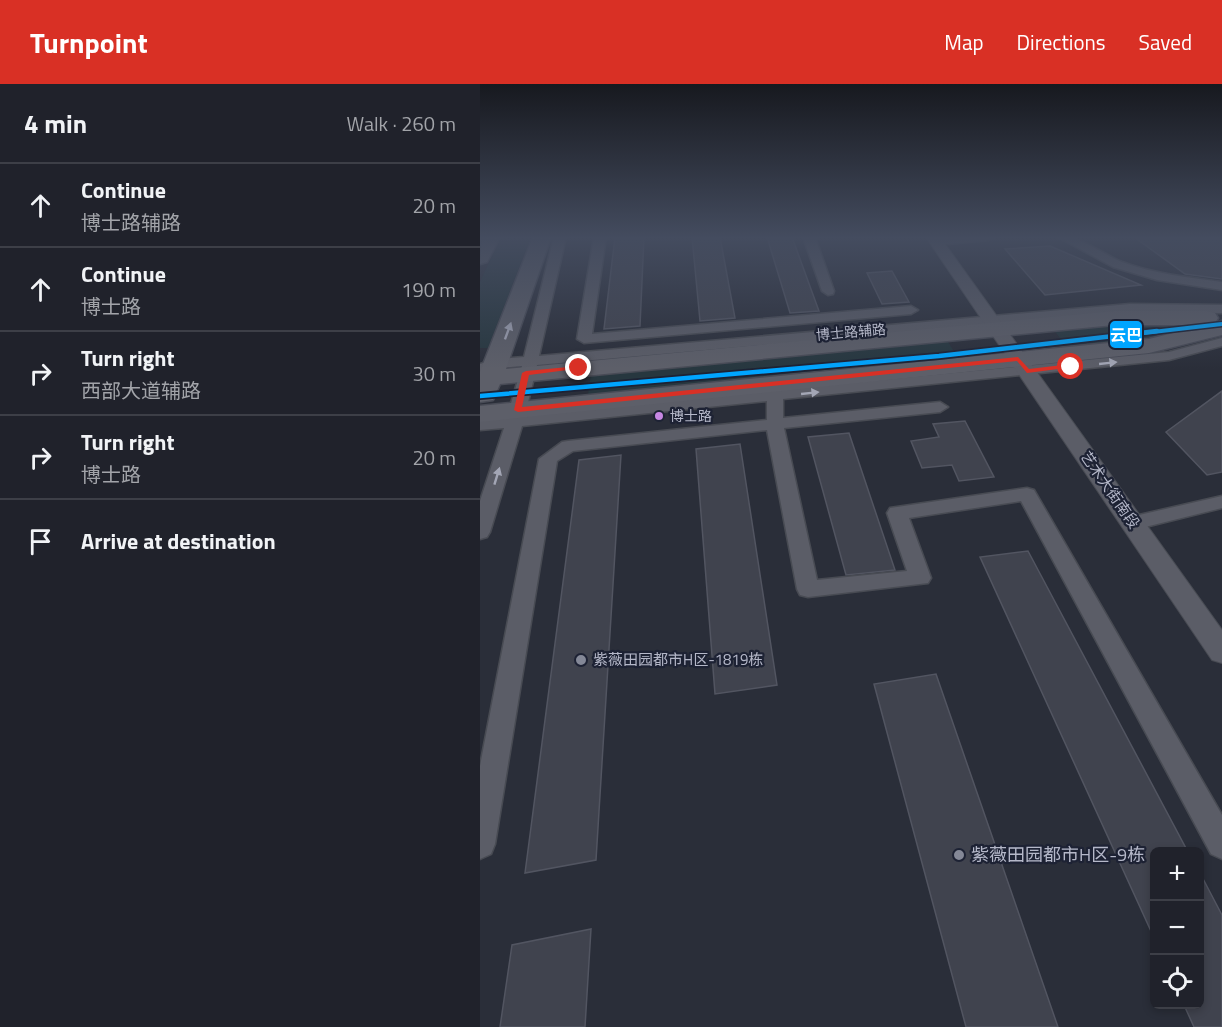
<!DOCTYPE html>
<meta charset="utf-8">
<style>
:root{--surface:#20222b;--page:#2d2f37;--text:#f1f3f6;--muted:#a2a4a9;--line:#3d3f47;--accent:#d93025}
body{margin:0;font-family:"Titillium Web","Noto Sans SC",sans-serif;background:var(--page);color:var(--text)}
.controls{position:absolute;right:18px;bottom:18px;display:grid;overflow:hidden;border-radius:9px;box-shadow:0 3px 9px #0003}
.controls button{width:54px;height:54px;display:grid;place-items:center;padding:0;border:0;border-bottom:2px solid var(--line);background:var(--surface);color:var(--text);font:30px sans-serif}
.stop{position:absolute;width:18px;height:18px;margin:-14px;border:4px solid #d93025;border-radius:50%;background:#fff}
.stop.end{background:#d93025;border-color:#fff;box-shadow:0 2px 6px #0008}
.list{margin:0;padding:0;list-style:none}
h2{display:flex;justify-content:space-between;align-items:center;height:78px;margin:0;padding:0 24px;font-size:26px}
h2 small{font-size:20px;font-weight:400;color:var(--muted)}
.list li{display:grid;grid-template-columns:39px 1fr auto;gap:18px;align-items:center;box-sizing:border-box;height:84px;padding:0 24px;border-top:2px solid var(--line)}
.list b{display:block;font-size:22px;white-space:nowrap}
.list p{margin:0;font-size:20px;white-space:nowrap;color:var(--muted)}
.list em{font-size:20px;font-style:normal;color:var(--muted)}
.icon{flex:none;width:33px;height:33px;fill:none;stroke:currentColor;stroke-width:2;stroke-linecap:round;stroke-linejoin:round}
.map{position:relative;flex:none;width:742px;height:943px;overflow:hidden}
header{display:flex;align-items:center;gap:36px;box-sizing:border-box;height:84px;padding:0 30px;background:var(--accent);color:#fff}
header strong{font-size:28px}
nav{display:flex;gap:33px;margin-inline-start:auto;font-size:21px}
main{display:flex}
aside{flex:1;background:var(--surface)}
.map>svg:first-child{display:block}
</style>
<header>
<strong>Turnpoint</strong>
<nav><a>Map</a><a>Directions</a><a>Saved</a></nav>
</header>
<main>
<aside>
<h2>4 min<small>Walk · 260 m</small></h2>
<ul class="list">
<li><svg class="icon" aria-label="ahead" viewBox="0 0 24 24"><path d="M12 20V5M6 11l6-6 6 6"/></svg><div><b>Continue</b><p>博士路辅路</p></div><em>20 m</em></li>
<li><svg class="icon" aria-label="ahead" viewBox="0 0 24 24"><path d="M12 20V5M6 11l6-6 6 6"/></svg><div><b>Continue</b><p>博士路</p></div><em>190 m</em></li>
<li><svg class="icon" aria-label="right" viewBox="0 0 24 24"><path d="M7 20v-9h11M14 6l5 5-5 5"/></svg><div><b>Turn right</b><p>西部大道辅路</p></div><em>30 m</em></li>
<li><svg class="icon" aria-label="right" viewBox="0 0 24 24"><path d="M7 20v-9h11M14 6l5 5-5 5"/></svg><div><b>Turn right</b><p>博士路</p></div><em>20 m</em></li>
<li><svg class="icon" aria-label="arrive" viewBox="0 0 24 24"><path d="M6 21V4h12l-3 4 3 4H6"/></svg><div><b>Arrive at destination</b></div></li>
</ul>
</aside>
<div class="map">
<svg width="742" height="943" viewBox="0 0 742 943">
<rect width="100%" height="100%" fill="#2a2e39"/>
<g fill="#27373f">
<polygon points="21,153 51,153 8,264 0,264 0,198"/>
<polygon points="700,237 709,246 649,257 588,264 573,245"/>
<polygon points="467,256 478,274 108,311 111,289"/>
</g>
<g fill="#40434e" stroke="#525561" stroke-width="1.5">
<polygon points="135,153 164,153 160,242 124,245"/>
<polygon points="212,153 240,153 255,234 220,237"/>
<polygon points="287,153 312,153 339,227 310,229"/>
<polygon points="654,153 742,153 742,195 705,190"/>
<polygon points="570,162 661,201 565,211 525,165"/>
<polygon points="412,187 429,218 402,220 387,189"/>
<polygon points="742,307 742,388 727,391 686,348"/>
<polygon points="485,337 514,393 479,397 472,381 442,384 431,357 459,353 453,340"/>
<polygon points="369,349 415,486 366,491 328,353"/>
<polygon points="260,360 297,601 235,610 216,365"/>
<polygon points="141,371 116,776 45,789 99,376"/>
<polygon points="548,467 708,768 675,768 675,856 500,473"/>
<polygon points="456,590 578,943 486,943 394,600"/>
<polygon points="720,789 742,831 742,943 714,943 704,921 720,921"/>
<polygon points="111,845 105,943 20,943 32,861"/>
</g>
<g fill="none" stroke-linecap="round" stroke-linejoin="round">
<defs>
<g id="minor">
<polygon points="74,153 86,153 59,272 650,220 742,221 742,229 650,228 57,281 45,331 689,268 742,254 742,262 689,276 303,315 303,334 460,318 468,323 460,328 304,344 337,496 427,487 407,429 410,424 547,404 554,406 742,731 742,775 731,770 541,417 429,434 451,494 448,499 328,513 320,511 317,505 287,346 93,367 77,377 15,760 11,770 0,775 0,682 59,375 82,358 88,357 287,336 287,317 42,342 10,448 7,453 0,455 0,417 24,344 0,346 0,336 27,333 42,282 18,284 0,290 0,280 16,275 44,273"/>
<polygon points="114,153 126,153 112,250 431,222 438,226 431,230 104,259 97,255"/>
<polygon points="323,153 335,153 354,207 353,210 348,211 342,207"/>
<polygon points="475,153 515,153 509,156 456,161 450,158 456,155"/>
<path d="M578,153C602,152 620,169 642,178C674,190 708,193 742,198V206L677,196L633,183Z"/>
<polygon points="742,412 742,424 653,446 646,444 643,439 646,434"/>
</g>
<polygon id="tertiary" points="446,153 460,153 742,546 742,579 732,576"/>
<g id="primary">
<polygon points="2,153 20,153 7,178 0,180"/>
<polygon points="53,153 71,153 26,285 634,227 727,227 735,229 738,234 735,239 727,241 634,241 20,300 13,316 0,318 0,288"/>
<polygon points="742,237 742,251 669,269 0,338 0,322 669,255"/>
</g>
</defs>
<use href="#minor" stroke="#484b53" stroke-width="3"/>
<use href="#tertiary" stroke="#484b53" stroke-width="2"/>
<use href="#primary" stroke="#484b56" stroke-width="3"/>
<use href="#minor" fill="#5b5d67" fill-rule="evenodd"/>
<use href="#tertiary" fill="#5b5d67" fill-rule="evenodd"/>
<use href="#primary" fill="#5d5f69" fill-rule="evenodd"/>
<defs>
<polyline id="rail-1-far1" points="664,249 742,240"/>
<polyline id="rail-1" points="0,312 459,272 677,247"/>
</defs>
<use href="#rail-1-far1" stroke="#1d2234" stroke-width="7"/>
<use href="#rail-1" stroke="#1d2234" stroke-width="8"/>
<use href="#rail-1-far1" stroke="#00a5ff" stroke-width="4"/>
<use href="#rail-1" stroke="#00a5ff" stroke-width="4.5"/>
</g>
<defs><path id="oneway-solid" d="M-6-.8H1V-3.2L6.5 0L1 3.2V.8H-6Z" transform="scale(1.5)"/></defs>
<use fill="#a3a6b6" href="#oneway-solid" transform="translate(28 247) rotate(-70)"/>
<g fill="#a3a6b5">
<use href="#oneway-solid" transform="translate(628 279) rotate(-6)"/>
<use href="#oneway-solid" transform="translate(330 309) rotate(-6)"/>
<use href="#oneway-solid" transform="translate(17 392) rotate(-73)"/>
</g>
<linearGradient id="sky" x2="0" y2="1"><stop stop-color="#17191f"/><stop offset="0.54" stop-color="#444c5f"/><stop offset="1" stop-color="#444c5f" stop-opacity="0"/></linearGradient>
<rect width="742" height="285" fill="url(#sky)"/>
<polygon fill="#d93025" points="538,273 549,285 591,280 594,283 547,289 537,277 38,328 34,326 42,289 46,287 99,282 103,284 49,291 42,323"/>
<circle fill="#c787e3" stroke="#1d2234" stroke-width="2" cx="179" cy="332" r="5"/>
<g fill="#848897" stroke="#1d2234" stroke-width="2">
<circle cx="101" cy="576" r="6"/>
<circle cx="479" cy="771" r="6"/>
</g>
<g text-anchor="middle" stroke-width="4.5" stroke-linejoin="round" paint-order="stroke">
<g font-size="14" fill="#b5b8c9" stroke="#1d2234">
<text transform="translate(371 248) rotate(-5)" y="5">博士路辅路</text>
</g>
<g font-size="14" fill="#b5b8c9" stroke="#1d2234" text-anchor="start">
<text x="190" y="337">博士路</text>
</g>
<g font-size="15" fill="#b5b8c9" stroke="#1d2234">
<text transform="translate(630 406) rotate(55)" y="5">艺术大街南段</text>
</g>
<g font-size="15" fill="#b5b8c9" stroke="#1d2234" text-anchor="start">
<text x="113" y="581">紫薇田园都市H区-1819栋</text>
</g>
<g font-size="18" fill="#b5b8c9" stroke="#1d2234" text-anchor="start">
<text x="491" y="777">紫薇田园都市H区-9栋</text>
</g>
</g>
<rect stroke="#1d2234" stroke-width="2" x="629" y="236" width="34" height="29" rx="6" fill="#00a5ff"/>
<g font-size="16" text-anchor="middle" font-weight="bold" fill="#fff">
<text x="646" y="257">云巴</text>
</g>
</svg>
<div class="controls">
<button>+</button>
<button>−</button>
<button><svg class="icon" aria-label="locate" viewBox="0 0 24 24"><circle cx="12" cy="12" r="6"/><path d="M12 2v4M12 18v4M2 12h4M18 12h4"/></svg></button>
</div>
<div class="stop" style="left:591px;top:283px"></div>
<div class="stop end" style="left:99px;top:284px"></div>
</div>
</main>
